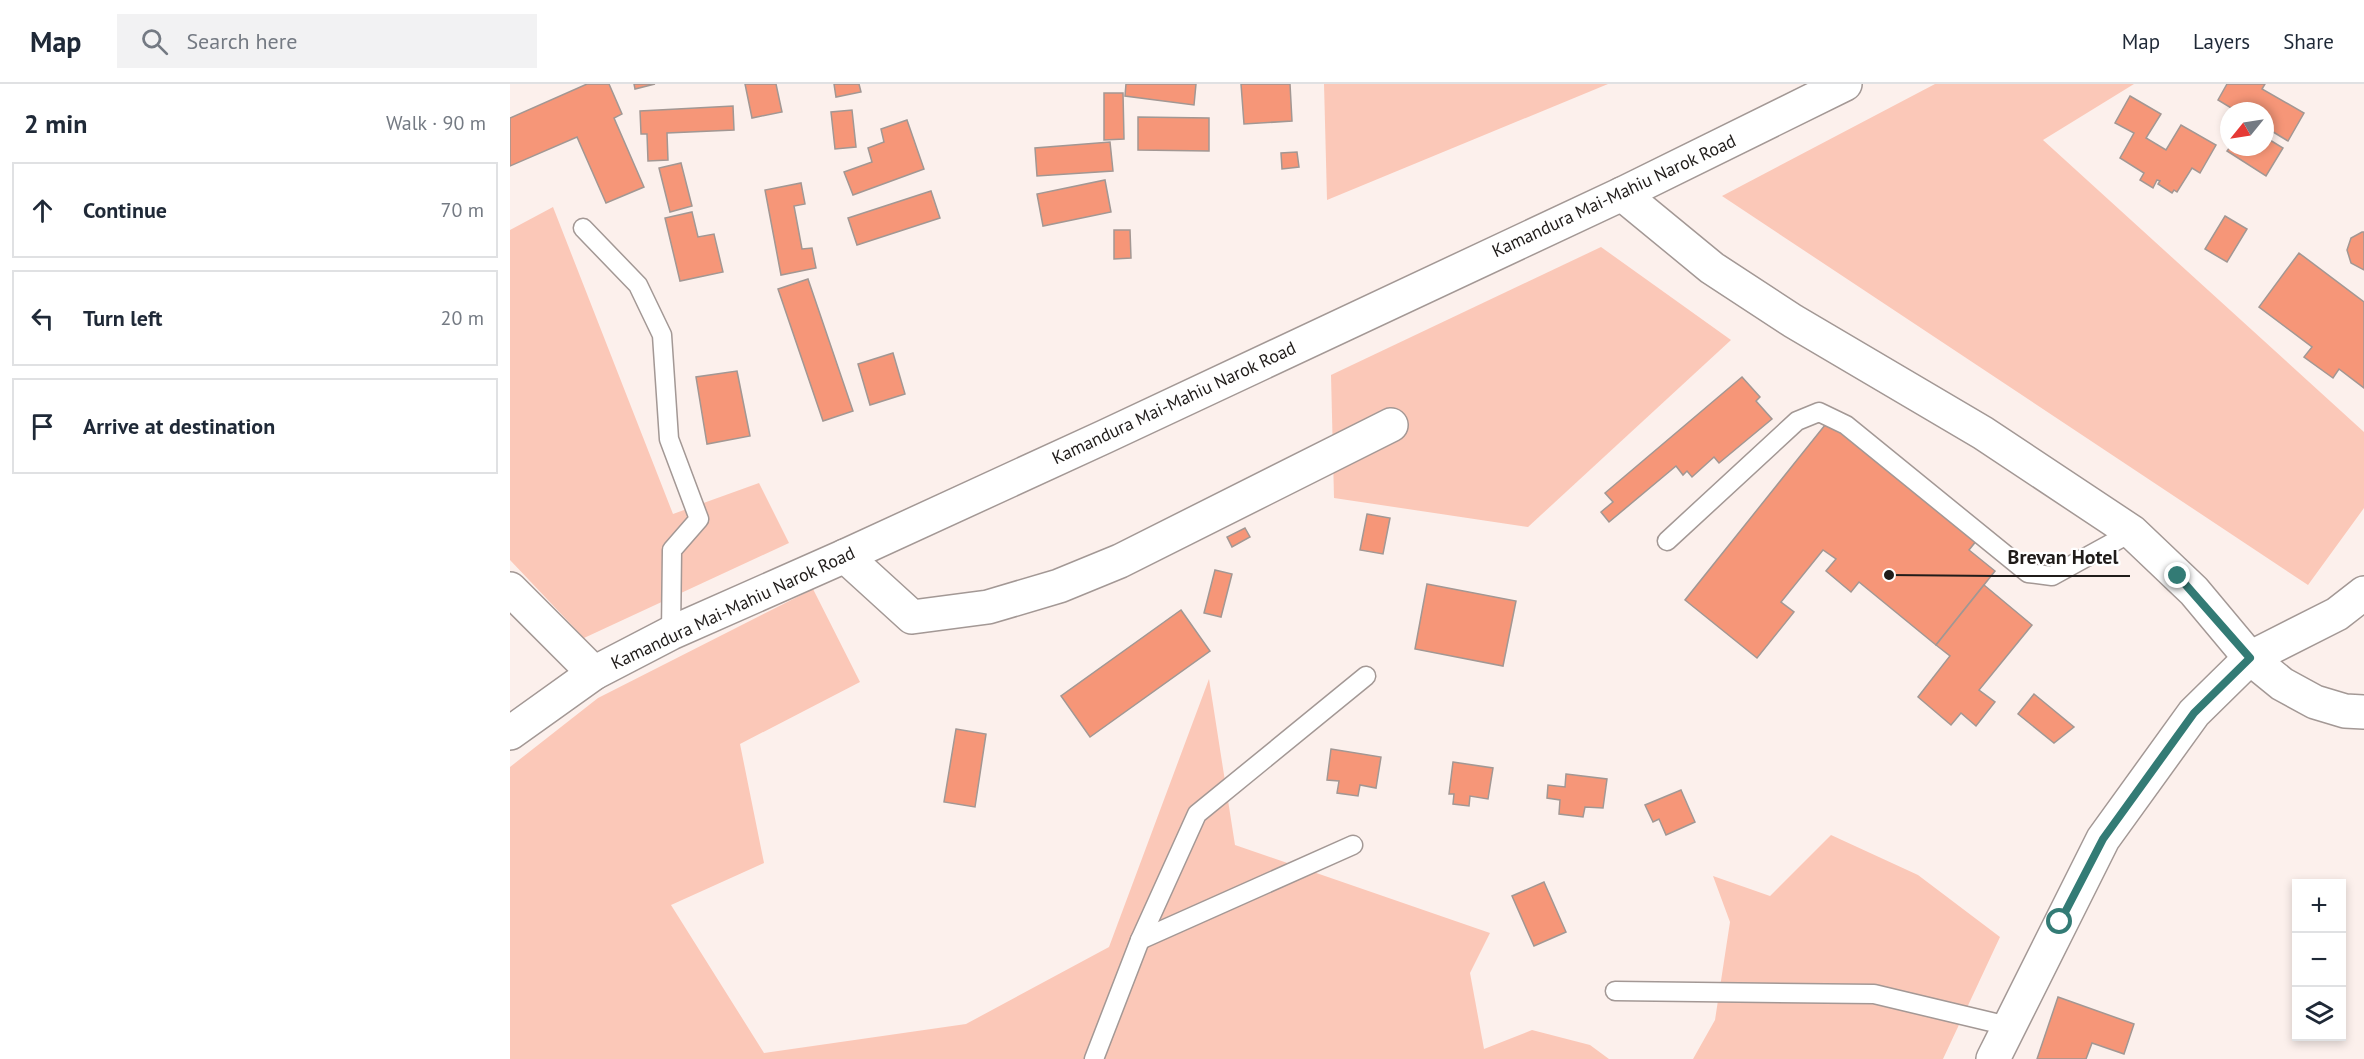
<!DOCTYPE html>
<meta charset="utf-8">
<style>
:root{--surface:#fff;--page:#f2f2f3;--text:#1f2937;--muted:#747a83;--line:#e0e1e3}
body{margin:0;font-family:"PT Sans",sans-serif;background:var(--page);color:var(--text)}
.controls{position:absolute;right:18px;bottom:18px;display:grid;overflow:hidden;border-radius:0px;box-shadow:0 3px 9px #0003}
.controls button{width:54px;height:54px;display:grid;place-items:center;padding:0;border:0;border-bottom:2px solid var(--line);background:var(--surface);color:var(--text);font:30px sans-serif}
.compass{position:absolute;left:1710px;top:18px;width:54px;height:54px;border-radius:50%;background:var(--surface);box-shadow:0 3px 9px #0003;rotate:240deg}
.stop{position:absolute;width:18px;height:18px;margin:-14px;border:4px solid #337b75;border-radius:50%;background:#fff}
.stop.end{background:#337b75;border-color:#fff;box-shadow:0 2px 6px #0008}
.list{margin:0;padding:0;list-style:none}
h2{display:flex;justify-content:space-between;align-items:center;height:78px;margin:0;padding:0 24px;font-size:26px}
h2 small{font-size:20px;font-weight:400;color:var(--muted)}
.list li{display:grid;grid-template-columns:39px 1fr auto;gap:18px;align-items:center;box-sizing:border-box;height:96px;margin:0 12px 12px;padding:0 12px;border:2px solid var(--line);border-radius:0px}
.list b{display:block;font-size:22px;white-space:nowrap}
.list em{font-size:20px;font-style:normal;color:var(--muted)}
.icon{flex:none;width:33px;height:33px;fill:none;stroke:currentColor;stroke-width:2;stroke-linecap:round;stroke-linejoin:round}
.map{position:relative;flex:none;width:1854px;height:975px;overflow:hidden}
header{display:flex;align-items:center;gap:36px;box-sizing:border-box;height:84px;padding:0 30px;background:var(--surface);border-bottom:2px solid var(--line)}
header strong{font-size:28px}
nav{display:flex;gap:33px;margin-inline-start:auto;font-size:21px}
.search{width:420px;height:54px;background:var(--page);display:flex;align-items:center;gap:15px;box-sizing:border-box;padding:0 21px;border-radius:0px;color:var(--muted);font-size:22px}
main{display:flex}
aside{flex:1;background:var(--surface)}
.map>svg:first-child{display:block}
</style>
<header>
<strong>Map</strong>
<div class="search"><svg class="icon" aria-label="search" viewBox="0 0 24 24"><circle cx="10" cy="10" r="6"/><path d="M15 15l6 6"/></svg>Search here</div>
<nav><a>Map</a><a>Layers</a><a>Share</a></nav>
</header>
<main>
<aside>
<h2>2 min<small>Walk · 90 m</small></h2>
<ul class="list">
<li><svg class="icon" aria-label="ahead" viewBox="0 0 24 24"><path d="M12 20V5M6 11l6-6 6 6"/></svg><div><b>Continue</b></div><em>70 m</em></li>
<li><svg class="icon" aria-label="left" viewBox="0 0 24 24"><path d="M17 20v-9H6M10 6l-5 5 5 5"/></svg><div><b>Turn left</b></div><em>20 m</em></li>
<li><svg class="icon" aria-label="arrive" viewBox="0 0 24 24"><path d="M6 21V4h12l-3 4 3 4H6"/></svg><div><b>Arrive at destination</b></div></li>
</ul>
</aside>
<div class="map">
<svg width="1854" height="975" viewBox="0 0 1854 975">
<rect width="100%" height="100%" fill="#fcf0ec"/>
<g fill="#fbc8b8">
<polygon points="814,0 1098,0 817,116"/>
<polygon points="1425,0 1624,0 1533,56 1854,348 1854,424 1798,501 1212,112"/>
<polygon points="43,123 163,430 249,399 279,459 74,554 0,476 0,146"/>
<polygon points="1091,163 1221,256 1018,443 824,414 821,291"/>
<polygon points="303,505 350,598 230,660 254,779 161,821 254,969 456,940 599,863 699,595 725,761 980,849 960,889 974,965 1022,946 1080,961 1099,975 0,975 0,683 88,614"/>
<polygon points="1321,751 1408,791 1490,853 1433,975 1183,975 1205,936 1220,838 1203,792 1260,812"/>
</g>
<g fill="#f69678" stroke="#a29793" stroke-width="1.5">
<polygon points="77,0 99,0 112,30 104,34 134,103 96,119 67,53 0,82 0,34"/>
<polygon points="124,0 145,0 125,5"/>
<polygon points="235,0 266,0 272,28 242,34"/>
<polygon points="324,0 349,0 351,8 326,13"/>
<polygon points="616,0 686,0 684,21 615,12"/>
<polygon points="731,0 780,0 782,37 734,40"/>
<polygon points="1717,0 1755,0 1752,5 1794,29 1778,57 1755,43 1755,27 1726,27 1708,16"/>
<polygon points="594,9 613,9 614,55 594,56"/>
<polygon points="1620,12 1651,30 1636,54 1656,66 1671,41 1706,61 1690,89 1682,84 1667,108 1664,106 1662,109 1648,100 1650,97 1647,96 1643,104 1630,96 1634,89 1610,74 1624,49 1605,39"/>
<polygon points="223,22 224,46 157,49 158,76 138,77 137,50 131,50 130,27"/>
<polygon points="342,26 346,63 325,65 321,28"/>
<polygon points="628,33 699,34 699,67 628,66"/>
<polygon points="397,36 414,85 343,111 334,88 362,78 358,64 374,58 371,45"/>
<polygon points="1755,53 1773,64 1756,92 1717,67 1720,63 1755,63"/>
<polygon points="600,58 603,87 527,92 525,64"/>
<polygon points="787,68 789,83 772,85 771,69"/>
<polygon points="171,79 182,122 160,128 149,84"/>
<polygon points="595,96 601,128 533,142 527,110"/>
<polygon points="291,99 295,120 284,122 292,165 302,164 306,184 271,191 255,106"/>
<polygon points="421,107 430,134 347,161 338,134"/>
<polygon points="182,128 188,153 204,150 213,188 170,197 155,134"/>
<polygon points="1715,132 1737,145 1717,178 1695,165"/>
<polygon points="604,146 620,146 621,174 604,175"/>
<polygon points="1852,148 1854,148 1854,186 1841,179 1837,166 1841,154"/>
<polygon points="1789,169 1854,218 1854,304 1829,285 1823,294 1794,273 1802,263 1749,223"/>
<polygon points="298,195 343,327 313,337 268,205"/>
<polygon points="383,269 395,310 360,321 348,280"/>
<polygon points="227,287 240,352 197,360 186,293"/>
<polygon points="1232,293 1250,313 1246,317 1262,335 1209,379 1204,373 1182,393 1177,387 1173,391 1166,382 1099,438 1091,428 1103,418 1095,409"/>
<polygon points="1319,336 1467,456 1459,466 1485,487 1426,561 1349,498 1341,508 1316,487 1326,475 1313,466 1271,518 1284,528 1247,574 1175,516"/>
<polygon points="857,430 880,434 873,470 850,466"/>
<polygon points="735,444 740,453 722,463 717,453"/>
<polygon points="705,486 722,490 711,533 694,529"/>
<polygon points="917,500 1006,517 993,582 905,565"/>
<polygon points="1474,501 1522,541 1469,606 1485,618 1466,642 1451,629 1441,641 1408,613 1440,572 1426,561"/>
<polygon points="671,526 700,567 580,653 551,612"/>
<polygon points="1524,610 1564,643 1544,659 1508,630"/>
<polygon points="446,645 476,650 465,723 434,718"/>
<polygon points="821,665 871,673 866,704 850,701 848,712 827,709 829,697 817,696"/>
<polygon points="943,678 983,684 978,715 960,712 959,722 943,720 944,710 939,710"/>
<polygon points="1056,690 1097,695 1093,724 1075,723 1073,733 1049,730 1050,716 1037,714 1038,701 1055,703"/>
<polygon points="1171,706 1185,738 1156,751 1149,735 1143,738 1135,721"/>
<polygon points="1034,798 1056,848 1024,862 1002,812"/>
<polygon points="1548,913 1624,940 1614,970 1582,959 1576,975 1527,975"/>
</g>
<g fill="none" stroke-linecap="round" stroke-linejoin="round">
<defs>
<g id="lane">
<polyline points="73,144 128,201 152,251 159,355 189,435 162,466 161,549"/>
<polyline points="1157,457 1287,337 1309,328 1336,341 1518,489 1542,492 1622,448"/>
<polyline points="630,856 843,761"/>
<polyline points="1105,907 1364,910 1498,942"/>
<polyline points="584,975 630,856 687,730 856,592"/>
</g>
<g id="street">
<polyline points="1112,110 1202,184 1283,237 1473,349 1622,448 1684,507 1740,574 1772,600 1805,618 1835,627 1854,628"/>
<polyline points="335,472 402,533 478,523 549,502 610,477 881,341"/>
<polyline points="0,505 84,589"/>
<polyline points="1483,975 1593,755 1684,629 1740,574 1827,530 1854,509"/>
</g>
<polyline id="highway" points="0,649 84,589 161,549 335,472 594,353 1112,110 1335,0"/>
</defs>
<use href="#lane" stroke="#a39895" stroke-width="21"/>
<use href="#street" stroke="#a39895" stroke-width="36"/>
<use href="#highway" stroke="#a39895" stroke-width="36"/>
<use href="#lane" stroke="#fff" stroke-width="18"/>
<use href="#street" stroke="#fff" stroke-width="33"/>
<use href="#highway" stroke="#fff" stroke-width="33"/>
</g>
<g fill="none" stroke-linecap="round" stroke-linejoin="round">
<polyline stroke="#337b75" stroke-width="8" points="1550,838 1593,755 1684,629 1740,574 1668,492"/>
</g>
<g text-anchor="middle" stroke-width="4.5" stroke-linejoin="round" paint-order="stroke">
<g font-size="18" fill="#201c1a" stroke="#fff">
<text transform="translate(1104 112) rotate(-25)" y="6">Kamandura Mai-Mahiu Narok Road</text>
<text transform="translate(664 319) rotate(-25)" y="6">Kamandura Mai-Mahiu Narok Road</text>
<text transform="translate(223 524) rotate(-25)" y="6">Kamandura Mai-Mahiu Narok Road</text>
</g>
</g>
<path fill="none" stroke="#201c1a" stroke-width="2" d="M1379 491L1485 492H1620"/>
<circle fill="#201c1a" stroke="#fff" stroke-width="2" cx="1379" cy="491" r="6"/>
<g font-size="20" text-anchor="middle" font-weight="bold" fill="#201c1a" stroke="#fff" stroke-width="4.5" stroke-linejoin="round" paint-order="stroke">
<text x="1553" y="480">Brevan Hotel</text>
</g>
</svg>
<div class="controls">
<button>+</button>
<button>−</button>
<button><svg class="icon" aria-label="layers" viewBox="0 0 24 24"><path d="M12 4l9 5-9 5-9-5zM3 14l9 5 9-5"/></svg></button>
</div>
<svg class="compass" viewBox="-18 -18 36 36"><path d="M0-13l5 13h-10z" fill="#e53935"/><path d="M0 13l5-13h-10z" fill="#747a83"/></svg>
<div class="stop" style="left:1550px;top:838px"></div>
<div class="stop end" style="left:1668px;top:492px"></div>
</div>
</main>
